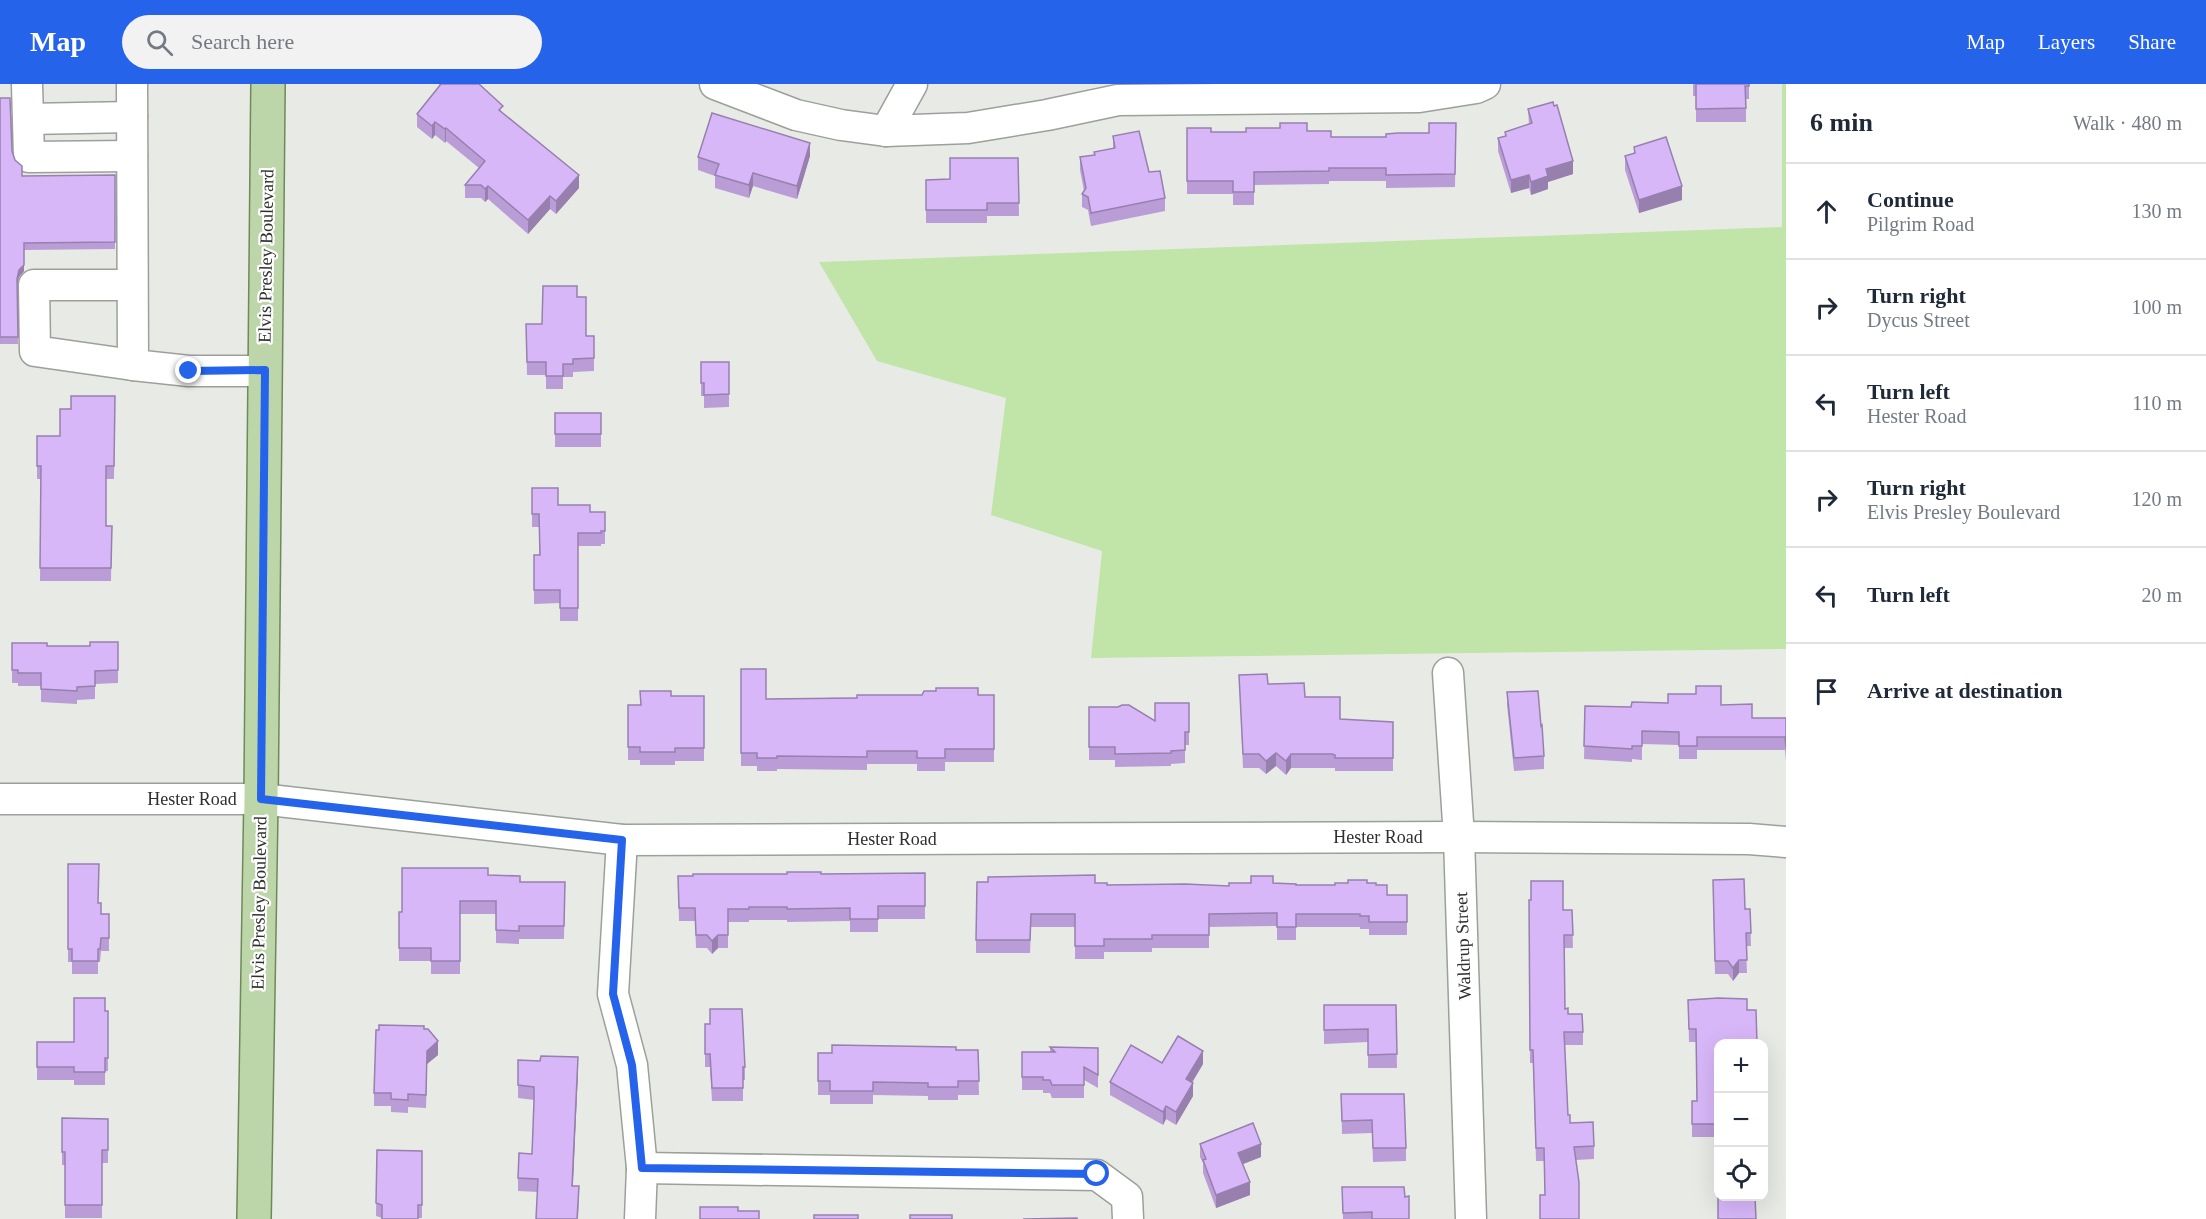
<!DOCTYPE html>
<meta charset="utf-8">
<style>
:root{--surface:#fff;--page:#f2f2f3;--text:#1f2937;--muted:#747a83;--line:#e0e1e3;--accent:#2563eb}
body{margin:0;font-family:"Times New Roman",serif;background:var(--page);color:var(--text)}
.controls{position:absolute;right:18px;bottom:18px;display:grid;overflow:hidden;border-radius:12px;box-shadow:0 6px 24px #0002}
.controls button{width:54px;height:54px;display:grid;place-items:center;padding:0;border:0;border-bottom:2px solid var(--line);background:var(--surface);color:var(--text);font:30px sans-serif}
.stop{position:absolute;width:18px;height:18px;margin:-14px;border:4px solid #2563eb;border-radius:50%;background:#fff}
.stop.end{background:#2563eb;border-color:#fff;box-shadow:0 2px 6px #0008}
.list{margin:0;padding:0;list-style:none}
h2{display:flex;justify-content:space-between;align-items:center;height:78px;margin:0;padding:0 24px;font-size:26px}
h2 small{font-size:20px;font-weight:400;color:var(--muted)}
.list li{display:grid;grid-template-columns:39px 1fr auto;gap:18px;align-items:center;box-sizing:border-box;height:96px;padding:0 24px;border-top:2px solid var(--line)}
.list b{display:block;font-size:22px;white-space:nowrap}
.list p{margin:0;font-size:20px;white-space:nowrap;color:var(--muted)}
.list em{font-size:20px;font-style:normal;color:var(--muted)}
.icon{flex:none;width:33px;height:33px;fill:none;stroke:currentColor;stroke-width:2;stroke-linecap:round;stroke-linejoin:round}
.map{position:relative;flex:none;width:1786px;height:1135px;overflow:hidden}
header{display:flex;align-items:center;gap:36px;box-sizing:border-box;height:84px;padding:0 30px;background:var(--accent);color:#fff}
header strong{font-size:28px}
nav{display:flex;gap:33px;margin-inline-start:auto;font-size:21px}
.search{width:420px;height:54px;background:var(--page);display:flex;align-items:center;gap:15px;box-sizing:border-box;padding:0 21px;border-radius:33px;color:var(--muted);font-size:22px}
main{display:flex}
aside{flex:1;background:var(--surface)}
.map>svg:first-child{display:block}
</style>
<header>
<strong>Map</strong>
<div class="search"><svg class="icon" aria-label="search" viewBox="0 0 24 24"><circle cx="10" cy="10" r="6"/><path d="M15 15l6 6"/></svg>Search here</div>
<nav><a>Map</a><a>Layers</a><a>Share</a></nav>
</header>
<main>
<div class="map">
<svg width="1786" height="1135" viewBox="0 0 1786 1135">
<rect width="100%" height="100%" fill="#e8ebe5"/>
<polygon fill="#c1e5a8" points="1782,0 1786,0 1786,565 1091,574 1102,467 991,431 1006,314 877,277 819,178 1782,143"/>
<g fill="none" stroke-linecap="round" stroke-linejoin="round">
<defs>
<g id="minor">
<polyline points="27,0 29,73 132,72"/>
<polyline points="132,0 133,281 189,287 265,287"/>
<polyline points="715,0 796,31 841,41 886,47 968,44 1047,31 1118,16 1419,13 1476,4 1485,0"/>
<polyline points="28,35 132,33"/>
<polyline points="886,47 912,0"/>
<polyline points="132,201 34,201 35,267 133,281"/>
<polyline points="1448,589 1459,753 1471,1135"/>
<polyline points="0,715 261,715 622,756 1459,753 1749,755 1786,758"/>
<polyline points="622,756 613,910 632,981 642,1084 640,1135"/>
<polyline points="642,1084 1097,1091 1127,1113 1128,1135"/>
</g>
<polyline id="major" points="254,1135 261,715 268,0"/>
</defs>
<use href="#minor" stroke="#9ca09a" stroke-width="33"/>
<use href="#major" stroke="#6e8a58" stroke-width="36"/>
<use href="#minor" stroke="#fff" stroke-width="30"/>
<use href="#major" stroke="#bcd6a9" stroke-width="33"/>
</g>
<g fill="#ba9dd6">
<polygon points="439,0 479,0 503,29 579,104 556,130 550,125 528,150 488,115 485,118 481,114 465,114 465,101 479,84 446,57 445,59 435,51 432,55 417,43 417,30 439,2"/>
<polygon points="1693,0 1749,0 1749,15 1746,15 1746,38 1696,38 1696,12 1693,12"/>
<polygon points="0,14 12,67 15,76 22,92 115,91 115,165 24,166 24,187 19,193 17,201 18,260 0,260"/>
<polygon points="1528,25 1573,90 1548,98 1548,105 1531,111 1529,104 1511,109 1498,67 1498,54 1505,52 1505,48 1529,41"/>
<polygon points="1456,39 1455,103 1386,104 1386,97 1329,97 1329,100 1254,101 1254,121 1233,121 1233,110 1187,110 1187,44 1211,48 1331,53 1386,53 1429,49"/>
<polygon points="1113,52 1149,88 1165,114 1165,127 1091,142 1088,126 1082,123 1082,110 1084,107 1080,86 1080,73 1094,71 1113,64"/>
<polygon points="1634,63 1682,116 1639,129 1625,86 1625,72 1634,70"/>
<polygon points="810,72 797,115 753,102 749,114 715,104 715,92 698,86 698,73"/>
<polygon points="1018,74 1019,132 987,132 987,139 926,139 926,96 950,95"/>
<polygon points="577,213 586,252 594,252 594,287 573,288 573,293 563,293 563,305 546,305 546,291 527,291 526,240 542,240"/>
<polygon points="701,278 729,278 729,323 704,324 704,312 701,312"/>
<polygon points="115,312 114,395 106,395 106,442 112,442 111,497 40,497 41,395 37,395 37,352 60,352 71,325"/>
<rect x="555" y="329" width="46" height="34"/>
<polygon points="532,404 558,421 590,428 605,428 605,460 601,460 601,462 578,462 578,537 560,537 560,519 534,520 534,471 539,471 539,443 532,443"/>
<polygon points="118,558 118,599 95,600 95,615 77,616 77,620 41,618 41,602 18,602 18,599 12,599 12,559 47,562 90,562"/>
<polygon points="741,585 766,615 994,611 994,678 945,678 945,687 917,687 917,680 867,680 867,686 777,685 777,687 757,687 757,682 741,682"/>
<polygon points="1239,591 1305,613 1340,635 1393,638 1393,687 1335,687 1335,684 1291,684 1286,691 1276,682 1266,690 1259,684 1243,684"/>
<polygon points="1507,608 1541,642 1544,672 1544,685 1514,687 1507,621"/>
<polygon points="671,612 704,612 704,677 675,677 675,681 640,681 640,676 628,676 628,621 640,621"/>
<polygon points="1189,619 1189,661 1185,661 1185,679 1171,680 1171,682 1115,683 1115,676 1089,676 1089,623 1155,637"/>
<polygon points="1721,621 1752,634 1786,634 1786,677 1785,666 1697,666 1697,675 1679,675 1679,661 1642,660 1642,676 1632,675 1632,678 1584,675 1585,622 1631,623"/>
<polygon points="68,780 98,819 101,830 109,830 109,867 101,867 100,878 98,878 98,890 72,890 72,878 68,878"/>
<polygon points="925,789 925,835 878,835 878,848 850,848 850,837 787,838 787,836 749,836 749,838 728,838 728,864 718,864 712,870 707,864 696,864 695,837 679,837 678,792"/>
<polygon points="488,791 520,798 565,798 564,855 519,855 519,860 496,859 496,830 460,830 460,890 431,890 431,877 399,877 399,828 402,828"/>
<polygon points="1095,799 1107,801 1229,802 1273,799 1296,801 1335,801 1367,799 1376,801 1387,811 1407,811 1407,851 1369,851 1369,845 1360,845 1360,843 1296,843 1296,856 1277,856 1277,842 1209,843 1209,864 1152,864 1152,868 1104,868 1104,875 1075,875 1075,843 1031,843 1030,869 976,869 976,856"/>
<polygon points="1713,809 1745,825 1750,825 1751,862 1746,862 1747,889 1739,889 1733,897 1728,890 1715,890"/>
<polygon points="1529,816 1563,826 1572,826 1573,864 1564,864 1565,925 1583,948 1583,961 1565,961 1568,1031 1570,1039 1594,1062 1594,1075 1576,1076 1545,1111 1544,1077 1536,1077 1533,979 1530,979"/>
<polygon points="1688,916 1719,960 1719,1053 1692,1053 1692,1017 1697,1017 1696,958 1689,958"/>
<polygon points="1324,921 1396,921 1397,984 1368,984 1368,958 1324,960"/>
<polygon points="105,927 108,927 108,987 105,987 105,1001 74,1001 74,996 37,996 37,958 74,958"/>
<polygon points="705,940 745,983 745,996 743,996 743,1017 712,1017 710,983 705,983"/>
<polygon points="424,945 438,971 427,980 426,1024 408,1023 408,1029 391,1028 391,1022 374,1022 374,1009 379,946"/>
<polygon points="1050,963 1098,964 1098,1004 1084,996 1084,1014 1052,1014 1050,1009 1043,1009 1043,1006 1022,1006 1022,968 1050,968"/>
<polygon points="956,966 978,966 979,1011 958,1011 958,1016 928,1016 928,1012 873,1011 873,1020 830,1020 830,1011 818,1011 818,969"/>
<polygon points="518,976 578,986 573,1102 579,1115 578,1135 536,1135 538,1108 518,1107 518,1094 532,1070 534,1016 518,1014"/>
<polygon points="1162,979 1203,980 1192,999 1193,1012 1176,1041 1166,1035 1163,1041 1110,1011 1110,998"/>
<polygon points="1341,1010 1406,1064 1406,1077 1373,1078 1372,1049 1342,1050"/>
<polygon points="62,1034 108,1035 108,1079 102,1079 102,1134 65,1134 65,1081 62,1081"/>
<polygon points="1200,1060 1261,1073 1243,1080 1250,1111 1216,1124 1203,1089 1203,1079 1200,1073"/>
<polygon points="377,1066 422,1067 422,1134 382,1134 376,1132"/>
<polygon points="1342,1103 1405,1113 1409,1135 1343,1135"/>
</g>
<g fill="#9780ae">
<polygon points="435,38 435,51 432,55 432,42"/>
<polygon points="446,44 446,57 445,59 445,45"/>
<polygon points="810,59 810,72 797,115 797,102"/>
<polygon points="1573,77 1573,90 1548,98 1548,105 1531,111 1531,98 1546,85"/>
<polygon points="753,89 753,102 749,114 749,101"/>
<polygon points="579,91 579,104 556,130 556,117"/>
<polygon points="1529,91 1529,104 1511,109 1511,96"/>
<polygon points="488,102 488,115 485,118 485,105"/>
<polygon points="1682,102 1682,116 1639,129 1639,116"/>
<polygon points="550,112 550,125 528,150 528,136"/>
<polygon points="24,181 24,187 19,193 17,201 17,195 19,186"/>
<polygon points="1276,669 1276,682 1266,690 1266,677"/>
<polygon points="1291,670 1291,684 1286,691 1286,677"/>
<polygon points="718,851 718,864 712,870 712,857"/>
<polygon points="1739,876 1739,889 1733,897 1733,884"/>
<polygon points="438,957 438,971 427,980 426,1024 427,967"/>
<polygon points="1203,967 1203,980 1186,1008 1186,995"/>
<polygon points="578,973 578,986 572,1115 572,1102"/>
<polygon points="1193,999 1193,1012 1176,1041 1176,1028"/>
<polygon points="1166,1022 1166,1035 1163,1041 1163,1028"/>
<polygon points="1261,1060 1261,1073 1238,1082 1238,1069"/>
<polygon points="1250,1098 1250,1111 1216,1124 1216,1111"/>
</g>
<g fill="#d8b7f9" stroke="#9780ae" stroke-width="1.5">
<polygon points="441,0 479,0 503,22 499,26 579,91 556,117 550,112 528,136 488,102 485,105 481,101 465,101 485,77 446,44 445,45 435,38 432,42 417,30"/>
<polygon points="1696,0 1749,0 1749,2 1745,2 1746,24 1696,25"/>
<polygon points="0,14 10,14 12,67 15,76 22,82 22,92 115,91 115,158 24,159 24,181 19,186 17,195 18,253 0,253"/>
<polygon points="1553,18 1554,22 1557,21 1573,77 1546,85 1548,92 1531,98 1529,91 1511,96 1498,54 1506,52 1505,48 1532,39 1528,25"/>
<polygon points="712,29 810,59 797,102 753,89 749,101 715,91 719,80 698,73"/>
<polygon points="1280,39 1307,39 1307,47 1331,47 1331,53 1386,53 1386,50 1398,49 1429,49 1429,39 1456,39 1455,90 1386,91 1386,84 1329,84 1329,87 1254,88 1254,108 1233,108 1233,97 1187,97 1187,44 1211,44 1211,48 1246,48 1246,44 1280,44"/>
<polygon points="1139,47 1149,88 1160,87 1165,114 1091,129 1088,113 1082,110 1086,104 1080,73 1095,71 1094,68 1115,64 1113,52"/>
<polygon points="1666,53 1682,102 1639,116 1625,72 1635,69 1634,63"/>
<polygon points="950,74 1018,74 1019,119 987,119 987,126 926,126 926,96 950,95"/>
<polygon points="543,202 577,202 577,213 586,213 586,252 594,252 594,274 573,275 573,280 563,280 563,292 546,292 546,278 527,278 526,240 542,240"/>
<polygon points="701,278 729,278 729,310 704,311 704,299 701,299"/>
<polygon points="71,312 115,312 114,382 106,382 106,442 112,442 111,484 40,484 41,382 37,382 37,352 60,352 60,325 71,325"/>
<rect x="555" y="329" width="46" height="21"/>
<polygon points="532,404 558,404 558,421 590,421 590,428 605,428 605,447 601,447 601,449 578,449 578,524 560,524 560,506 534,506 534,471 540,471 539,430 532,430"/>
<polygon points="90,558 118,558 118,586 95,587 95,602 77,603 77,607 41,605 41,589 18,589 18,586 12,586 12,559 47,559 47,562 90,562"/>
<polygon points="741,585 766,585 766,615 857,614 857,611 922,611 924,607 936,607 936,604 978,604 978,611 994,611 994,665 945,665 945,674 917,674 917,667 867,667 867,673 777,672 777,674 757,674 757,669 741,669"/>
<polygon points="1267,590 1268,600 1304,599 1305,613 1340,613 1340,635 1393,638 1393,674 1335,674 1335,671 1332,670 1291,670 1286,677 1276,669 1266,677 1259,670 1243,670 1239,591"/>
<polygon points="1696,602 1721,602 1721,621 1752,620 1752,634 1786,634 1786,664 1785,653 1697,653 1697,662 1679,662 1679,648 1642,647 1642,662 1632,662 1632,665 1584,662 1585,622 1631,623 1632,618 1668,619 1668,610 1696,610"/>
<polygon points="640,607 671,607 671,612 704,612 704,664 675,664 675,668 640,668 640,663 628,663 628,621 641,621"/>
<polygon points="1538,607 1541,642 1542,641 1544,672 1514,674 1507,608"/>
<polygon points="1155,619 1189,619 1189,648 1185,648 1185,666 1171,667 1171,669 1115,670 1115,663 1089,663 1089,623 1118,623 1122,621 1129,621 1155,637"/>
<polygon points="68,780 99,780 98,819 101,819 101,830 109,830 109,854 101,854 100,865 98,865 98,877 72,877 72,865 68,865"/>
<polygon points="402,784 488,784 488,791 520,792 520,798 565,798 564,842 519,842 519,847 496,846 496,817 460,817 460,877 431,877 431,864 399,864 399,828 402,828"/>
<polygon points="787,788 821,788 821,790 925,789 925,822 878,822 878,835 850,835 850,824 787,825 787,823 749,823 749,825 728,825 728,851 718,851 712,857 707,851 696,851 695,824 679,824 678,792 693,792 693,790 787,790"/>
<polygon points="1095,791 1095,799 1107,799 1107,801 1185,800 1229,802 1229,799 1251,799 1251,792 1273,792 1273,799 1296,800 1296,801 1335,801 1335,799 1348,799 1348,796 1367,796 1367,799 1376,799 1376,801 1387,801 1387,811 1407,811 1407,838 1369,838 1369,832 1360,832 1360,830 1296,830 1296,843 1277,843 1277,829 1209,830 1209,851 1152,851 1152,855 1104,855 1104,862 1075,862 1075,830 1031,830 1030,856 976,856 977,798 988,798 988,793"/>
<polygon points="1744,795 1745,825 1750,825 1751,849 1746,849 1747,876 1739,876 1733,884 1728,877 1715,877 1713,796"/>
<polygon points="1531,797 1563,797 1563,826 1572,826 1573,851 1564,851 1565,925 1568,924 1568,930 1582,930 1583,948 1564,948 1568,1031 1570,1031 1570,1039 1593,1038 1594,1062 1574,1063 1579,1098 1579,1135 1540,1135 1540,1111 1545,1111 1544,1064 1536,1064 1533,966 1530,966 1529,816 1531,816"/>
<polygon points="74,914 105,914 105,927 108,927 108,974 105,974 105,988 74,988 74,983 37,983 37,958 74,958"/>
<polygon points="1718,914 1747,915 1747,926 1756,926 1757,960 1719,960 1719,1040 1692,1040 1692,1017 1697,1017 1696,945 1689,945 1688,916"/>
<polygon points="1324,921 1396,921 1397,970 1368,971 1368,945 1324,946"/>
<polygon points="710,925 742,925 745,983 743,983 743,1004 712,1004 710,970 705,970 705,940 710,940"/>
<polygon points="379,941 424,942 424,945 428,945 438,957 427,967 426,1011 408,1010 408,1016 391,1015 391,1009 374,1009 376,946 379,946"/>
<polygon points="1178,952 1203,967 1186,995 1193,999 1176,1028 1166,1022 1163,1028 1110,998 1131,961 1162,979"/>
<polygon points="832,961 956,963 956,966 978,966 979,997 958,997 958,1003 928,1003 928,999 873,998 873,1007 830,1007 830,997 818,997 818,969 832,969"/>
<polygon points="1050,963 1098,964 1098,991 1084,983 1084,1001 1052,1001 1050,996 1043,996 1043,993 1022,993 1022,968 1055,968"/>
<polygon points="541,972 578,973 572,1102 579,1102 577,1135 536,1135 538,1095 518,1094 519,1069 532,1070 534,1017 534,1003 518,1001 518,976 540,977"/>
<polygon points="1341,1010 1404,1010 1406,1064 1373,1064 1372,1036 1342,1037"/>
<polygon points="62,1034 108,1035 108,1066 102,1066 102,1121 65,1121 65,1068 62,1068"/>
<polygon points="1253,1039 1261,1060 1238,1069 1250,1098 1216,1111 1203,1076 1206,1075 1200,1060"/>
<polygon points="377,1066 422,1067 422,1121 418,1121 418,1135 382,1135 382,1121 376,1119"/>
<polygon points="1342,1103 1404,1103 1405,1113 1409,1112 1409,1135 1372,1135 1372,1128 1343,1129"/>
<polygon points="1718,1111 1719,1111 1719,1113 1755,1113 1756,1135 1718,1135"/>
<polygon points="700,1123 738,1123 738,1127 759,1127 759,1135 700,1135"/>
<rect x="814" y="1131" width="44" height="4"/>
<rect x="910" y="1131" width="42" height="4"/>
<polygon points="1077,1134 1077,1135 1023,1135"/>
</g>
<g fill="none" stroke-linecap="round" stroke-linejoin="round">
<polyline stroke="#2563eb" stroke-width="8" points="189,287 265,286 261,715 622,756 613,910 632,981 642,1084 1097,1090"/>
</g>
<g text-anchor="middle" stroke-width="4.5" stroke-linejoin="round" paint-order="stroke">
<g font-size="18" fill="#2e302d" stroke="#fff">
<text transform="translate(266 172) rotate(-89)" y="6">Elvis Presley Boulevard</text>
<text x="192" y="721">Hester Road</text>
<text x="1378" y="759">Hester Road</text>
<text x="892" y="761">Hester Road</text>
<text transform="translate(259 819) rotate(-89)" y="6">Elvis Presley Boulevard</text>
<text transform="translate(1463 862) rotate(-92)" y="6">Waldrup Street</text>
</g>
</g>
</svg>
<div class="controls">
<button>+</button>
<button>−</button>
<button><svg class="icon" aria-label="locate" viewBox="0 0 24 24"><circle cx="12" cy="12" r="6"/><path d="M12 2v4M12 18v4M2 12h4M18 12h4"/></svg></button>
</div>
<div class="stop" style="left:1097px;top:1090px"></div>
<div class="stop end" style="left:189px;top:287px"></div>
</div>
<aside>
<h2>6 min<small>Walk · 480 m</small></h2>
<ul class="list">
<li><svg class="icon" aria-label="ahead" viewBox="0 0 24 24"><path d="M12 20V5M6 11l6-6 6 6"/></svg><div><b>Continue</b><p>Pilgrim Road</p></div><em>130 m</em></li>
<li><svg class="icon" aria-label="right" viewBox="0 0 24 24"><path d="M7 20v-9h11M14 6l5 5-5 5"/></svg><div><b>Turn right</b><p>Dycus Street</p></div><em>100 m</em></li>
<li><svg class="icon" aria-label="left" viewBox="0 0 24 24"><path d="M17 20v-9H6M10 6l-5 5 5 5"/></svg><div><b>Turn left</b><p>Hester Road</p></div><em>110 m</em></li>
<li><svg class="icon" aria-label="right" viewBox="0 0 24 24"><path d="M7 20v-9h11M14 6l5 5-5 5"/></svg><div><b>Turn right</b><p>Elvis Presley Boulevard</p></div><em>120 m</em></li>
<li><svg class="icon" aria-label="left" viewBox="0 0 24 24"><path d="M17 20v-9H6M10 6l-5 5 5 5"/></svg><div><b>Turn left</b></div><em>20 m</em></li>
<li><svg class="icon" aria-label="arrive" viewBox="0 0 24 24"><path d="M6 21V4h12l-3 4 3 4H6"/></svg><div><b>Arrive at destination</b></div></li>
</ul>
</aside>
</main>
